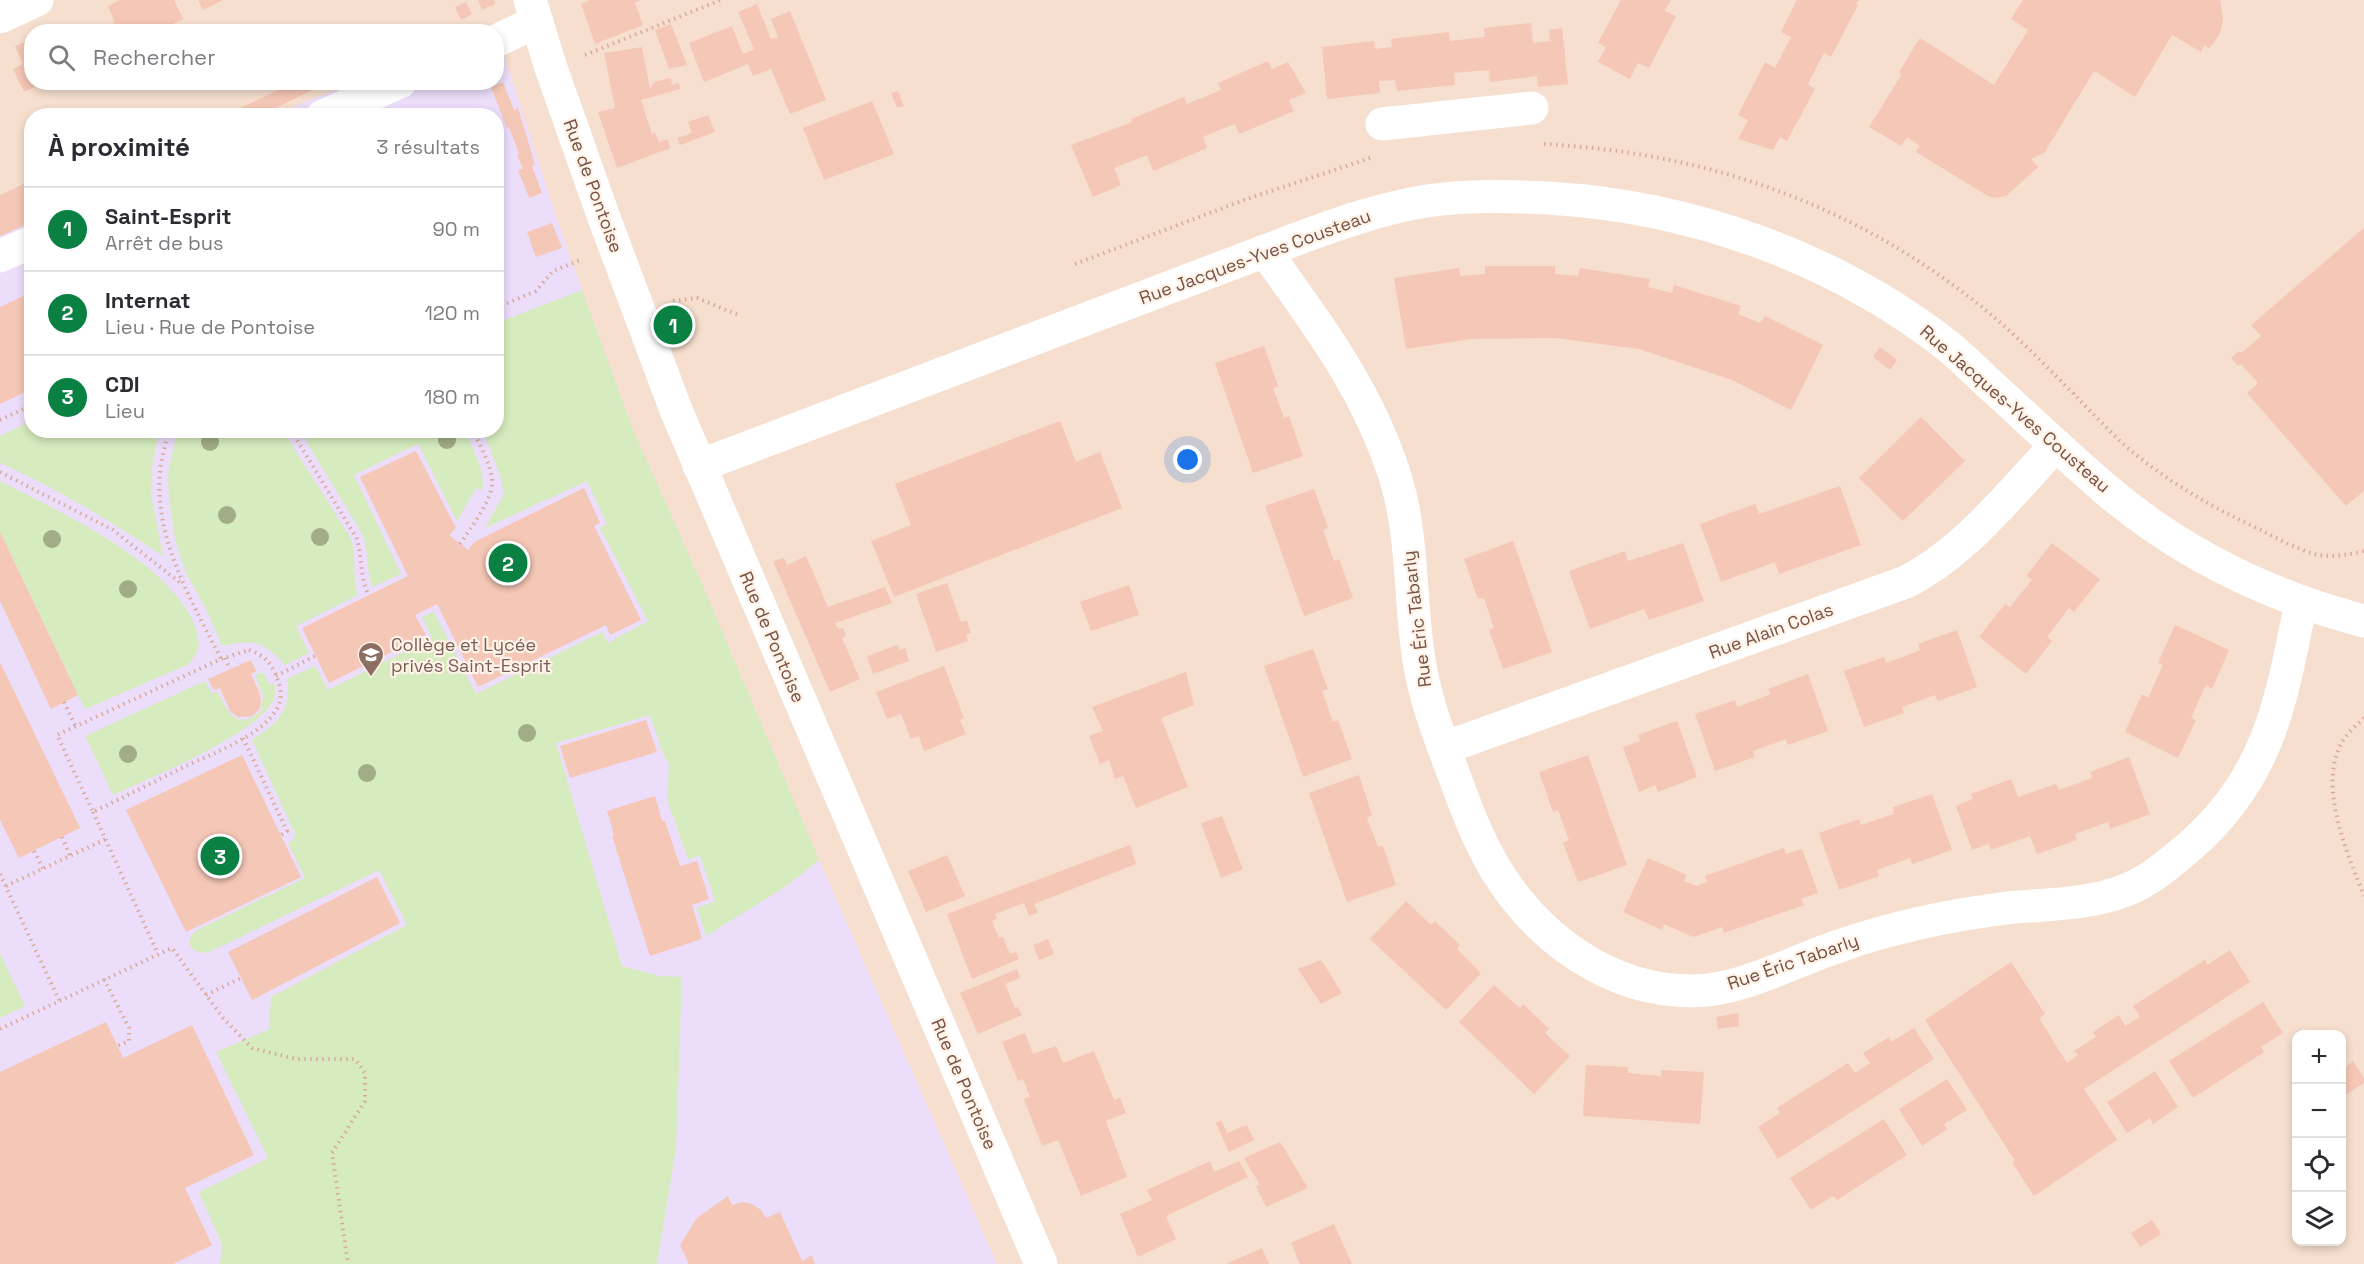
<!DOCTYPE html>
<html lang="fr">
<meta charset="utf-8">
<style>
:root{--surface:#fff;--page:#f7f7f7;--text:#2b2b33;--muted:#7c7c81;--line:#e1e1e2;--accent:#0b8043}
body{margin:0;font-family:"Space Grotesk",sans-serif;background:var(--page);color:var(--text)}
.controls{position:absolute;right:18px;bottom:18px;display:grid;overflow:hidden;border-radius:12px;box-shadow:0 3px 9px #0003}
.controls button{width:54px;height:54px;display:grid;place-items:center;padding:0;border:0;border-bottom:2px solid var(--line);background:var(--surface);color:var(--text);font:30px sans-serif}
.you{position:absolute;left:1188px;top:460px;width:21px;height:21px;margin:-15px;border:4px solid #fff;border-radius:50%;background:#1a73e8;box-shadow:0 0 0 9px #1a73e833}
.badge{display:grid;place-items:center;width:39px;height:39px;border-radius:50%;background:var(--accent);color:#fff;font-size:20px;font-weight:700}
.pin{position:absolute;translate:-50% -50%;border:3px solid #fff;box-shadow:0 2px 6px #0006}
.list{margin:0;padding:0;list-style:none}
h2{display:flex;justify-content:space-between;align-items:center;height:78px;margin:0;padding:0 24px;font-size:26px}
h2 small{font-size:20px;font-weight:400;color:var(--muted)}
.list li{display:grid;grid-template-columns:39px 1fr auto;gap:18px;align-items:center;box-sizing:border-box;height:84px;padding:0 24px;border-top:2px solid var(--line)}
.list b{display:block;font-size:22px;white-space:nowrap}
.list p{margin:0;font-size:20px;white-space:nowrap;color:var(--muted)}
.list em{font-size:20px;font-style:normal;color:var(--muted)}
.icon{flex:none;width:33px;height:33px;fill:none;stroke:currentColor;stroke-width:2;stroke-linecap:round;stroke-linejoin:round}
.map{position:relative;flex:none;width:2364px;height:1264px;overflow:hidden}
.search{position:absolute;background:var(--surface);box-shadow:0 3px 9px #0003;left:24px;top:24px;width:480px;height:66px;display:flex;align-items:center;gap:15px;box-sizing:border-box;padding:0 21px;border-radius:24px;color:var(--muted);font-size:22px}
.panel{position:absolute;background:var(--surface);box-shadow:0 3px 9px #0003;left:24px;top:108px;width:480px;height:330px;border-radius:24px}
.map>svg:first-child{display:block}
</style>
<div class="map">
<svg width="2364" height="1264" viewBox="0 0 2364 1264">
<rect width="100%" height="100%" fill="#feefe0"/>
<path fill="#f6dfce" fill-rule="evenodd" d="M0,0H2364V1264H0ZM32,32H496V82H32ZM32,116H496V430H32ZM2296,1034H2342V1242H2296Z"/>
<polygon fill="#ecddfa" points="497,34 561,231 633,430 705,591 819,860 997,1264 0,1264 0,195 31,180 32,430 496,430 496,116 273,115 353,83 496,82"/>
<g fill="#d6ecbe">
<path d="M582,290L633,430L705,591L819,860L788,885L706,936L697,908L715,901L700,856L688,859L667,800L669,764L662,751L650,715L556,743L622,966L659,976L682,977L676,1149L657,1264H220L222,1245L199,1192L268,1158L216,1052L269,1029L271,997L407,925L379,870L209,952C199,954 195,952 189,944L191,936L197,930L305,878L288,843L293,840L295,834L252,740C277,723 292,712 287,679L315,666L328,690L432,638L422,617L434,612L476,694L602,632L608,643L648,621L600,528L607,524L587,481L485,528L504,494L500,475L483,431L496,430L497,323Z"/>
<path d="M31,421L32,430L159,431L152,467L151,494L163,556C110,521 58,489 0,463V436Z"/>
<path d="M177,431H283L350,537C358,557 351,574 358,595L296,626L309,653L285,665C261,640 255,639 222,646L206,609L185,571L175,539L169,500L168,473Z"/>
<path d="M300,431H464C473,449 486,470 482,491L476,488L457,521L418,444L354,475L401,574L372,587C366,570 369,552 363,535Z"/>
<path d="M0,481C60,512 167,560 194,624C201,641 201,652 187,665L85,709L0,532Z"/>
<path d="M263,672L269,684L274,683C275,689 276,695 273,701C255,735 150,778 113,795L85,736L205,681L212,693L218,692C228,713 236,731 261,711L263,696L255,675Z"/>
<polygon points="0,953 25,1006 0,1018"/>
</g>
<g fill="#f5c7b6">
<polygon points="120,0 174,0 183,19 155,32 106,32 104,27 115,23 108,6"/>
<polygon points="198,0 223,0 203,10"/>
<polygon points="478,0 494,0 495,4 482,10"/>
<polygon points="590,0 641,0 635,3 643,25 595,44 581,4"/>
<polygon points="1621,0 1671,0 1665,11 1676,16 1649,68 1638,63 1630,79 1598,62 1606,47 1598,43"/>
<polygon points="1797,0 1859,0 1856,4 1858,5 1831,57 1824,53 1812,76 1808,84 1815,89 1787,141 1780,137 1773,150 1738,139 1748,120 1738,115 1765,62 1775,68 1791,37 1781,32"/>
<polygon points="2023,0 2220,0 2223,19 2220,33 2214,43 2209,48 2204,45 2201,52 2172,35 2135,97 2094,71 2045,152 2031,159 2038,167 2006,196 1995,198 1988,196 1916,152 1920,146 1907,137 1901,146 1869,127 1902,74 1899,72 1920,38 1994,85 2028,30 2011,19"/>
<polygon points="466,2 472,14 461,20 455,7"/>
<polygon points="757,4 771,39 778,37 771,19 790,11 826,100 790,114 771,69 753,76 748,64 704,82 689,43 732,26 743,54 754,49 738,12"/>
<polygon points="1531,23 1533,43 1550,41 1549,30 1562,28 1568,84 1538,87 1537,76 1490,82 1489,70 1454,73 1455,85 1397,91 1395,80 1379,81 1380,93 1327,99 1322,47 1374,41 1375,49 1392,47 1391,39 1449,32 1450,41 1485,37 1484,28"/>
<polygon points="671,24 687,65 669,69 655,30"/>
<polygon points="32,39 32,82 45,82 24,92 13,69 23,64 15,46"/>
<polygon points="642,47 650,89 654,82 671,78 672,85 679,83 680,89 641,100 652,134 655,133 659,142 668,139 670,148 617,168 598,112 615,108 604,53"/>
<polygon points="1268,61 1272,69 1288,62 1306,93 1289,100 1294,111 1239,134 1235,124 1219,130 1203,137 1207,148 1153,171 1147,155 1114,168 1121,185 1093,197 1071,145 1132,122 1131,119 1184,97 1187,104 1221,90 1218,83"/>
<polygon points="295,82 329,82 259,116 239,116 236,110"/>
<polygon points="503,82 514,110 518,108 535,164 532,166 542,193 529,198 518,170 523,169 517,155 519,154 509,127 507,128 491,87"/>
<polygon points="898,91 904,106 897,108 891,93"/>
<polygon points="872,101 894,154 824,180 803,128"/>
<polygon points="708,115 715,132 680,145 677,138 692,133 688,122"/>
<polygon points="32,180 32,222 0,236 0,195"/>
<polygon points="552,223 562,248 536,257 527,232"/>
<polygon points="2364,228 2364,491 2346,506 2247,393 2258,383 2241,364 2238,366 2231,358 2239,351 2241,353 2261,336 2251,325"/>
<polygon points="1485,266 1555,266 1555,274 1578,276 1580,268 1650,279 1648,287 1672,293 1674,285 1741,306 1738,314 1760,323 1765,316 1823,345 1791,410 1732,380 1639,349 1555,338 1471,339 1406,349 1394,278 1459,268 1460,276 1485,274"/>
<polygon points="32,292 32,389 0,404 0,307"/>
<polygon points="1264,346 1278,386 1273,388 1284,418 1289,416 1303,456 1253,473 1215,363"/>
<polygon points="1880,347 1897,360 1890,370 1873,357"/>
<polygon points="1921,417 1965,461 1903,521 1859,478"/>
<polygon points="1060,421 1076,462 1100,452 1122,508 894,597 871,541 911,525 895,484"/>
<polygon points="416,451 456,528 449,535 468,550 474,542 584,488 600,523 594,526 641,620 610,635 606,625 478,687 437,604 415,615 426,635 329,683 302,628 408,576 360,477"/>
<polygon points="1840,486 1861,545 1779,574 1775,562 1721,582 1700,524 1755,504 1759,514"/>
<polygon points="1314,489 1328,528 1323,530 1334,561 1339,559 1353,598 1304,616 1265,506"/>
<polygon points="0,532 78,695 51,709 0,601"/>
<polygon points="1513,541 1552,652 1503,669 1489,630 1494,628 1484,598 1478,599 1464,559"/>
<polygon points="1683,543 1704,601 1649,620 1644,609 1590,629 1569,571 1625,551 1628,561"/>
<polygon points="2052,543 2100,579 2074,612 2069,608 2047,637 2052,641 2026,674 1979,637 2005,604 2010,607 2032,580 2026,576"/>
<polygon points="806,556 828,607 885,587 892,603 835,623 838,629 843,628 846,636 842,638 860,679 830,692 773,561 784,558 787,565"/>
<polygon points="947,583 961,622 967,620 971,633 966,635 968,641 936,652 916,594"/>
<polygon points="1129,585 1139,615 1091,631 1080,602"/>
<polygon points="2175,625 2229,650 2212,689 2206,685 2191,718 2196,720 2178,758 2125,732 2142,694 2148,698 2163,665 2158,663"/>
<polygon points="1957,630 1977,687 1938,701 1935,695 1902,707 1904,713 1864,727 1844,671 1884,657 1886,663 1903,657 1920,650 1918,644"/>
<polygon points="897,645 900,650 905,648 909,661 873,674 867,656"/>
<polygon points="1313,649 1328,689 1322,691 1333,722 1338,720 1352,759 1303,777 1264,666"/>
<polygon points="251,660 256,671 251,674 260,694 261,703 259,710 252,716 238,717 230,711 220,688 214,690 208,679"/>
<polygon points="0,662 80,828 19,858 0,820"/>
<polygon points="944,666 964,718 960,720 966,734 924,751 919,736 911,739 901,714 887,719 876,692"/>
<polygon points="1186,672 1194,705 1161,718 1188,787 1136,808 1123,776 1115,779 1109,760 1100,764 1089,736 1103,731 1092,707"/>
<polygon points="1808,674 1828,731 1788,745 1786,739 1753,751 1755,757 1715,771 1695,714 1735,700 1737,707 1771,694 1768,689"/>
<polygon points="646,720 657,752 570,778 560,746"/>
<polygon points="1677,721 1697,777 1658,792 1655,785 1639,792 1623,747 1640,741 1638,735"/>
<polygon points="242,755 301,877 186,932 126,810"/>
<polygon points="1588,755 1627,865 1578,882 1563,843 1569,840 1558,810 1553,812 1539,772"/>
<polygon points="2129,757 2150,814 2110,829 2108,822 2091,828 2075,834 2077,840 2037,854 2030,836 1991,850 1989,844 1972,850 1956,806 1973,799 1971,794 2011,779 2018,797 2056,784 2059,790 2092,778 2090,772"/>
<polygon points="1359,775 1372,815 1367,818 1378,847 1383,846 1396,885 1347,902 1309,793"/>
<polygon points="1932,794 1952,850 1912,864 1910,858 1877,870 1879,876 1839,890 1819,833 1859,819 1861,825 1878,819 1894,814 1893,807"/>
<polygon points="655,796 662,821 665,821 680,866 697,861 709,899 692,905 702,939 650,956 612,836 614,835 607,811"/>
<polygon points="1222,816 1243,869 1221,878 1201,823"/>
<polygon points="1130,845 1136,864 1034,904 1038,913 1029,916 1024,903 995,914 997,919 992,921 999,938 1003,937 1010,954 1016,952 1019,959 972,979 947,914"/>
<polygon points="1784,848 1786,854 1802,849 1818,893 1801,899 1804,905 1724,933 1722,927 1693,937 1664,924 1662,930 1623,912 1648,858 1687,875 1684,881 1696,886 1707,882 1705,876"/>
<polygon points="947,855 965,896 926,912 908,871"/>
<polygon points="377,877 400,923 252,1000 228,952"/>
<polygon points="1406,901 1431,925 1435,921 1460,945 1457,949 1481,973 1446,1010 1370,939"/>
<polygon points="1048,939 1054,954 1039,960 1033,945"/>
<polygon points="2230,950 2250,982 2084,1089 2117,1140 2034,1196 2012,1162 2015,1161 1925,1020 2011,962 2045,1014 2039,1018 2067,1063 2078,1055 2074,1051 2096,1037 2093,1032 2119,1015 2125,1026 2140,1017 2133,1006 2205,960 2207,965"/>
<polygon points="1321,960 1342,993 1321,1004 1298,969"/>
<polygon points="1017,969 1020,978 1005,984 1015,1008 1018,1007 1022,1015 978,1034 960,993"/>
<polygon points="1494,985 1520,1008 1523,1004 1549,1029 1545,1033 1570,1056 1534,1094 1459,1022"/>
<polygon points="2263,1002 2283,1033 2261,1047 2264,1052 2193,1098 2169,1061"/>
<polygon points="1738,1013 1739,1026 1718,1029 1716,1017"/>
<polygon points="106,1022 123,1058 192,1025 254,1155 185,1188 212,1245 173,1264 0,1264 0,1072"/>
<polygon points="1914,1028 1934,1059 1778,1159 1758,1127 1780,1113 1777,1108 1848,1063 1855,1073 1870,1063 1863,1053 1889,1037 1891,1042"/>
<polygon points="1025,1033 1033,1054 1056,1046 1063,1063 1094,1051 1114,1100 1120,1098 1126,1113 1106,1121 1127,1177 1081,1196 1058,1140 1042,1146 1024,1099 1030,1097 1023,1079 1018,1081 1002,1042"/>
<polygon points="2353,1061 2364,1078 2364,1083 2344,1096 2342,1092 2342,1070"/>
<polygon points="1586,1065 1628,1067 1628,1073 1661,1076 1661,1070 1704,1072 1700,1124 1583,1116"/>
<polygon points="2155,1071 2178,1107 2153,1124 2150,1118 2127,1133 2107,1102"/>
<polygon points="1947,1079 1967,1110 1944,1124 1947,1129 1922,1146 1899,1109"/>
<polygon points="1884,1119 1907,1155 1837,1200 1833,1196 1811,1210 1790,1178"/>
<polygon points="1221,1120 1227,1133 1247,1125 1254,1140 1229,1152 1216,1123"/>
<polygon points="1280,1142 1308,1188 1266,1207 1256,1186 1260,1185 1244,1158"/>
<polygon points="1210,1161 1214,1172 1239,1161 1248,1177 1166,1216 1176,1239 1138,1257 1120,1214 1152,1200 1147,1190"/>
<polygon points="728,1196 732,1205 742,1202 752,1204 761,1210 766,1218 780,1212 802,1261 812,1255 815,1264 689,1264 680,1245 697,1218"/>
<polygon points="2152,1220 2161,1234 2140,1247 2131,1233"/>
<polygon points="1334,1224 1352,1264 1300,1264 1291,1243"/>
<polygon points="1262,1248 1269,1264 1226,1264"/>
</g>
<g fill="none" stroke-linecap="round" stroke-linejoin="round">
<g stroke="#daaa99" stroke-width="4" stroke-dasharray="1.5 4.5" stroke-linecap="butt">
<polyline points="585,55 721,0"/>
<path d="M1544,144C1708,153 1854,204 1983,308C2033,349 2077,399 2123,444C2165,480 2209,506 2259,529C2276,538 2295,548 2314,554C2330,558 2348,555 2364,551"/>
<polyline points="1075,264 1244,200 1370,158"/>
<polyline points="673,301 697,298 741,316"/>
<polyline points="496,308 536,291 553,271 580,260"/>
<polyline points="0,420 32,405"/>
<path d="M169,430C166,444 161,458 160,472C154,540 192,601 221,659"/>
<path d="M291,430L357,539C362,558 360,578 369,596"/>
<polyline points="0,472 113,530 183,585"/>
<path d="M460,544C470,529 494,498 492,480C490,463 480,446 473,430"/>
<path d="M249,650C264,655 271,662 277,678C281,688 283,698 277,709C260,737 213,753 184,767C154,782 124,797 93,812L57,735L221,659Z"/>
<polyline points="225,658 230,669"/>
<polyline points="276,676 315,656"/>
<polyline points="64,702 75,725"/>
<path d="M2364,718C2357,725 2347,733 2342,742C2317,787 2348,854 2364,896"/>
<polyline points="243,738 287,831 281,835"/>
<polyline points="93,812 158,954"/>
<polyline points="62,837 70,856"/>
<polyline points="34,851 43,869"/>
<polyline points="0,874 59,1000"/>
<polyline points="6,886 106,839"/>
<polyline points="104,979 129,1028 129,1041 117,1046"/>
<polyline points="206,995 241,978"/>
<polyline points="0,1029 172,948 223,1018 252,1048 296,1059 355,1059 365,1073 365,1101 332,1153 348,1264"/>
</g>
<g stroke="#fff" stroke-width="33">
<polyline points="530,0 551,68 603,215 676,410 1041,1264"/>
<polyline points="0,17 37,0"/>
<polyline points="496,41 536,22"/>
<polyline points="323,116 400,82"/>
<polyline points="1382,124 1532,108"/>
<path d="M1265,251C1317,324 1366,387 1394,473C1414,534 1409,598 1419,660C1425,700 1440,738 1454,775C1466,808 1478,840 1496,870C1538,938 1609,991 1692,991C1744,990 1791,962 1839,946C1893,927 1951,915 2007,908C2046,904 2089,905 2126,890C2150,881 2170,863 2189,847C2270,777 2281,701 2301,602"/>
<polyline points="0,256 32,242"/>
<path d="M699,466L1294,240C1337,224 1382,208 1427,201C1467,195 1507,196 1547,198C1691,206 1834,257 1948,346C1965,360 1980,376 1997,391C2032,423 2067,456 2104,488C2179,552 2268,596 2364,621"/>
<path d="M1444,748L1906,582C1965,552 2011,493 2056,445"/>
</g>
</g>
<g fill="#a0ad85">
<circle cx="447" cy="440" r="9"/>
<circle cx="210" cy="442" r="9"/>
<circle cx="227" cy="515" r="9"/>
<circle cx="320" cy="537" r="9"/>
<circle cx="52" cy="539" r="9"/>
<circle cx="128" cy="589" r="9"/>
<circle cx="527" cy="733" r="9"/>
<circle cx="128" cy="754" r="9"/>
<circle cx="367" cy="773" r="9"/>
</g>
<defs>
<symbol id="school-pin" viewBox="-11 -11 22 30"><path d="M0 17L-7.5 6A9.5 9.5 0 1 1 7.5 6Z" fill="#8d6e63" stroke="#fff3e8"/><path d="M0-5L7-2L0 1L-7-2ZM-4 1L0 2.5L4 1V4Q0 6-4 4Z" fill="#fff"/></symbol>
</defs>
<g fill-rule="evenodd">
<use href="#school-pin" x="356" y="640" width="30" height="40"/>
</g>
<g text-anchor="middle" stroke-width="4.5" stroke-linejoin="round" paint-order="stroke">
<g font-size="18" fill="#765146" stroke="#fff3e8">
<text transform="translate(593 186) rotate(70)" y="6">Rue de Pontoise</text>
<text transform="translate(1255 257) rotate(-20)" y="6">Rue Jacques-Yves Cousteau</text>
<text transform="translate(2015 409) rotate(41)" y="6">Rue Jacques-Yves Cousteau</text>
<text transform="translate(1417 619) rotate(-97)" y="6">Rue Éric Tabarly</text>
<text transform="translate(1771 631) rotate(-20)" y="6">Rue Alain Colas</text>
<text transform="translate(772 637) rotate(67)" y="6">Rue de Pontoise</text>
<text transform="translate(1793 962) rotate(-19)" y="6">Rue Éric Tabarly</text>
<text transform="translate(964 1084) rotate(67)" y="6">Rue de Pontoise</text>
</g>
<g font-size="18" fill="#785e54" stroke="#fff3e8" text-anchor="start">
<text x="391" y="651">Collège et Lycée<tspan x="391" dy="21">privés Saint-Esprit</tspan></text>
</g>
</g>
</svg>
<div class="controls">
<button>+</button>
<button>−</button>
<button><svg class="icon" aria-label="locate" viewBox="0 0 24 24"><circle cx="12" cy="12" r="6"/><path d="M12 2v4M12 18v4M2 12h4M18 12h4"/></svg></button>
<button><svg class="icon" aria-label="layers" viewBox="0 0 24 24"><path d="M12 4l9 5-9 5-9-5zM3 14l9 5 9-5"/></svg></button>
</div>
<div class="you"></div>
<div class="pin badge" style="left:673px;top:325px">1</div>
<div class="pin badge" style="left:508px;top:563px">2</div>
<div class="pin badge" style="left:220px;top:856px">3</div>
<div class="search"><svg class="icon" aria-label="search" viewBox="0 0 24 24"><circle cx="10" cy="10" r="6"/><path d="M15 15l6 6"/></svg>Rechercher</div>
<section class="panel">
<h2>À proximité<small>3 résultats</small></h2>
<ul class="list">
<li><span class="badge">1</span><div><b>Saint-Esprit</b><p>Arrêt de bus</p></div><em>90 m</em></li>
<li><span class="badge">2</span><div><b>Internat</b><p>Lieu · Rue de Pontoise</p></div><em>120 m</em></li>
<li><span class="badge">3</span><div><b>CDI</b><p>Lieu</p></div><em>180 m</em></li>
</ul>
</section>
</div>
